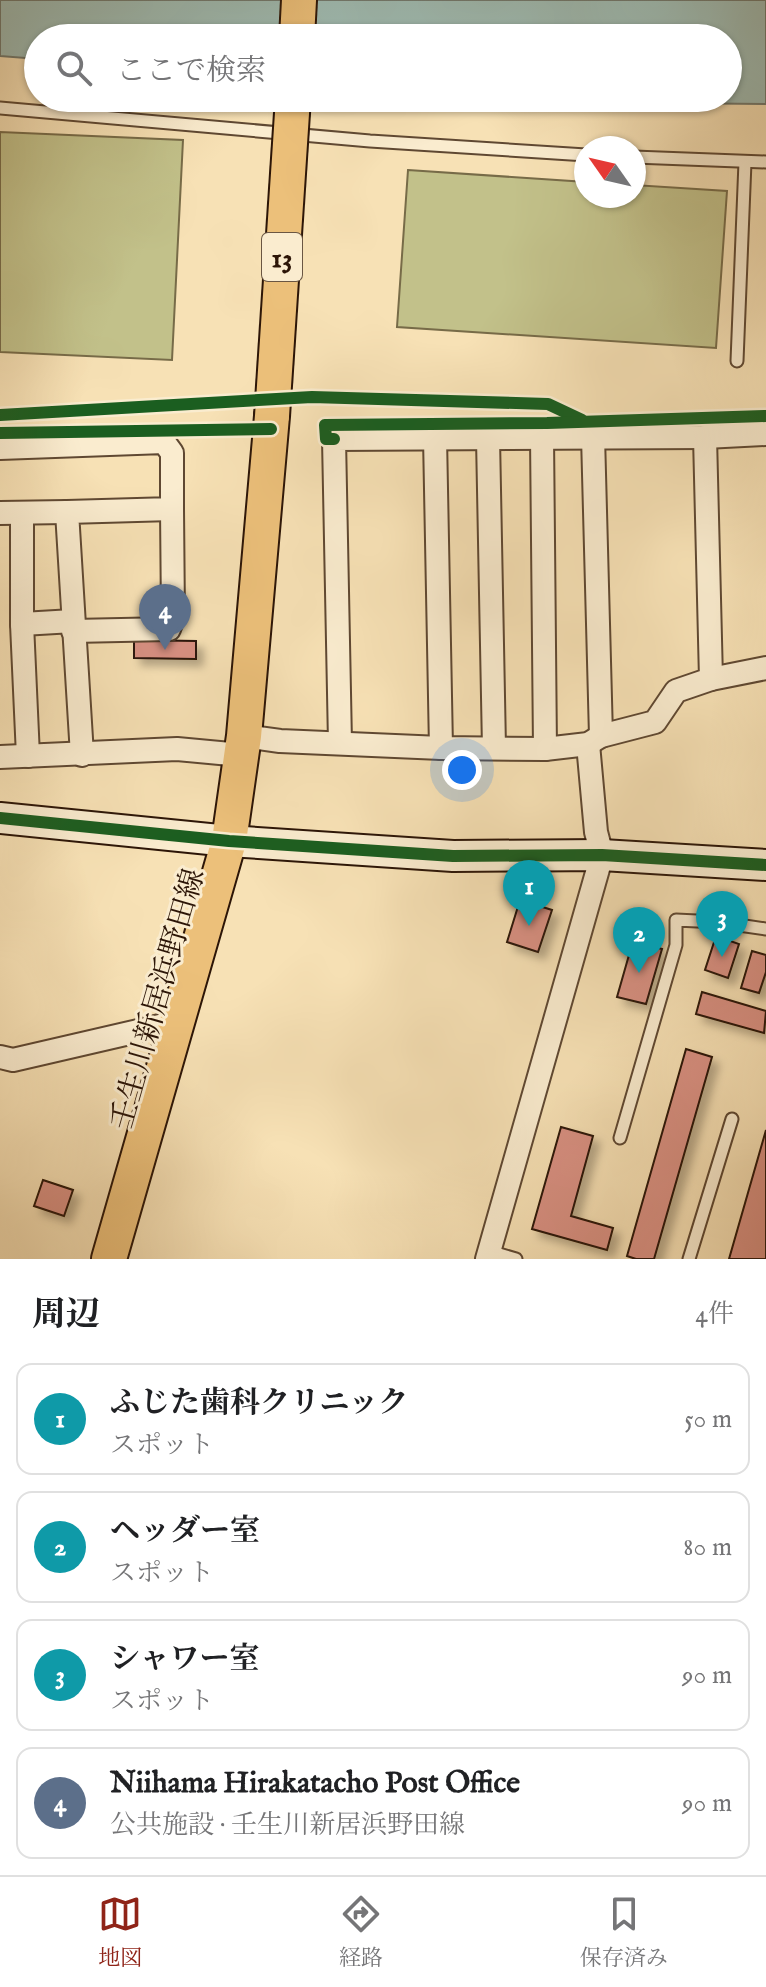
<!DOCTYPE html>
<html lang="ja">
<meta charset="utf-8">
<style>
:root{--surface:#fff;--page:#f6f6f6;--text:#202124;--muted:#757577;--line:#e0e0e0;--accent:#8f2418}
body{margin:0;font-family:"IM FELL English","Noto Serif JP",serif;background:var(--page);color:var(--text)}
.compass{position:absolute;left:574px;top:136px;width:72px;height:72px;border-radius:50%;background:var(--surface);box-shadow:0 2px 6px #0004;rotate:304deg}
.you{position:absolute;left:462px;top:770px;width:28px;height:28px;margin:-20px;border:6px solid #fff;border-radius:50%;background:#1a73e8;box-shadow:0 0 0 12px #1a73e833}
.badge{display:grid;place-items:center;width:52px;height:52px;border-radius:50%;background:var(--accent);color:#fff;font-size:26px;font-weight:700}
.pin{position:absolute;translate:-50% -66px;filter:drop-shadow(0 2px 4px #0008)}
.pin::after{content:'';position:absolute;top:42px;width:28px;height:24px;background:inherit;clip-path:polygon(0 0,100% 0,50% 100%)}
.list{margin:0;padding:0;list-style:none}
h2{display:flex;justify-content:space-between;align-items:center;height:104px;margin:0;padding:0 32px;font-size:34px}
h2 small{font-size:26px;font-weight:400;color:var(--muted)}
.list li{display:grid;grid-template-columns:52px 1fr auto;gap:24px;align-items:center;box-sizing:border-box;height:112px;margin:0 16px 16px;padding:0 16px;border:2px solid var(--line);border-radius:16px}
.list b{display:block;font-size:30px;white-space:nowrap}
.list p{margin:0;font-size:26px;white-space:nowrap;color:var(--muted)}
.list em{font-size:26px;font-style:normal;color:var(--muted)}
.icon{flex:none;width:44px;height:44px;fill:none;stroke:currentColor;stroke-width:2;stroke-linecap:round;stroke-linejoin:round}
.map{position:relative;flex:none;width:766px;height:1259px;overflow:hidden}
.search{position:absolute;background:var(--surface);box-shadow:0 2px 6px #0004;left:24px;right:24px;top:24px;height:88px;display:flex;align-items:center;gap:20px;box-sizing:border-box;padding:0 28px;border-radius:44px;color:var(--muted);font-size:30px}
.sheet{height:616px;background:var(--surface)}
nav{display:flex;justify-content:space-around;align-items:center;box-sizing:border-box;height:112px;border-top:2px solid var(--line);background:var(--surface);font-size:22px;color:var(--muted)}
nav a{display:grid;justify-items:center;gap:4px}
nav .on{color:var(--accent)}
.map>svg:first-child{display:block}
</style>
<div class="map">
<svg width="766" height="1259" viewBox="0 0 766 1259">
<defs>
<filter id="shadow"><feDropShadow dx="7" dy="7" stdDeviation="4" flood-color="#0004"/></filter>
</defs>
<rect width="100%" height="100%" fill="#f7e1b5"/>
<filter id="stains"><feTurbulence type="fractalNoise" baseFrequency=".0025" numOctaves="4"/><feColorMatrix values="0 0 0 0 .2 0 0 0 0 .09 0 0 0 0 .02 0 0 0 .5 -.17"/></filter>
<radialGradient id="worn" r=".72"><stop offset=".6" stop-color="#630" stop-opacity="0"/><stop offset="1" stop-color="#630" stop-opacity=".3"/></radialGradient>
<g fill="#c2c18a" stroke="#776b48" stroke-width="2">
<polygon points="0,132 183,140 172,360 0,352"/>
<polygon points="408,170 586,182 586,196 634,196 634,185 727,191 716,348 397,327"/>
</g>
<polygon fill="#9ebcb4" stroke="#70796f" stroke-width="2" points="0,0 766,0 766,104 566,102 503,98 728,98 728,38 38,38 38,59 0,56"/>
<g fill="#d89082" stroke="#2c1507" stroke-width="2" filter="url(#shadow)">
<polygon points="134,640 196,641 196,659 134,658"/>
<polygon points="520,900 552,910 538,952 507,942"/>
<polygon points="716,936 739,944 728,978 705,970"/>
<polygon points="633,941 662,949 646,1004 617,997"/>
<polygon points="752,951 766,955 766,972 759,993 741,988"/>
<polygon points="702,992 766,1011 764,1033 696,1014"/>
<polygon points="686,1049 712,1057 654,1259 636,1259 627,1256"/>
<polygon points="561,1127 593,1136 571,1216 613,1228 607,1250 532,1229"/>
<polygon points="766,1130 766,1259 729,1259"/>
<polygon points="43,1180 73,1190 64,1216 34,1206"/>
</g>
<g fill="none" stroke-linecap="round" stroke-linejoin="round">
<defs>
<g id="lane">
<polyline points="0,108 370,141 586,155"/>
<polyline points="634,157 766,162"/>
<polyline points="737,361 745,162"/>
<polyline points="620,1138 676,945 676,920 718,922 766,929"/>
<polyline points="489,1251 516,1259"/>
<polyline points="689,1259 732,1119"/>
</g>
<g id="street">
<polyline points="542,436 545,749"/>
<polyline points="593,436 601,736"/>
<polyline points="435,437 441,748"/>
<polyline points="488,438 494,748"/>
<polyline points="0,448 164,442 172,453 172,509 67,512 82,755"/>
<polyline points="0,513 67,512"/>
<polyline points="22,513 22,624 28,756"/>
<polyline points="22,624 73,621"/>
<polyline points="73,631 169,629 173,618 172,509"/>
<polyline points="711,679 766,668"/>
<polyline points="244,736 280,741 441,748 545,749 588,744 601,736 655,722 676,691 711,679 705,437"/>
<polyline points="340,743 334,439 705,437 766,434"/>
<polyline points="0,757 177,749 241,755"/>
<polyline points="0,1057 13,1060 177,1022"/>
<polyline points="487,1259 602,855 596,832 588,744"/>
</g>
<polyline id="secondary" points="0,818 229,841 453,856 602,855 766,865"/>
<g id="primary">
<polyline points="297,38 299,0"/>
<polyline points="109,1259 229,841 244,736 272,416"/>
</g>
</defs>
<use href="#lane" stroke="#5f4832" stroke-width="15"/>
<use href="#street" stroke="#5f4832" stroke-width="26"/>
<use href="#secondary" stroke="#2c1507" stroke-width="34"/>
<use href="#primary" stroke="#2c1507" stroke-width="38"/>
<use href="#lane" stroke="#faeccf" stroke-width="11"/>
<use href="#street" stroke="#faeccf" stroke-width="22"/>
<use href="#secondary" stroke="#faeccf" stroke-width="30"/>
<use href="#primary" stroke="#ecc07a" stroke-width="34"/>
<defs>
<polyline id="primary-bridge" points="272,416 293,98"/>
</defs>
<use href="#primary-bridge" stroke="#2c1507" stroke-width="38" stroke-linecap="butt"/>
<use href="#primary-bridge" stroke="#ecc07a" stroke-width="34"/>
<defs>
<g id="cycleway">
<polyline points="0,415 312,397 548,404 582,420"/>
<polyline points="0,433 271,429"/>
<polyline points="334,439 326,439 325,425 547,423 766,416"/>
<polyline points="0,818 229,841 453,856 602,855 766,865"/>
</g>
</defs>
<use href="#cycleway" stroke="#faeccf" stroke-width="17"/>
<use href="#cycleway" stroke="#1b5e20" stroke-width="12"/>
</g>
<g text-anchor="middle" stroke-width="6" stroke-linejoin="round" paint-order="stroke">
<rect fill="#faeccf" stroke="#6a5643" stroke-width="2" x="262" y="233" width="40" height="48" rx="6"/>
<g font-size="28" font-weight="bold" fill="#2c1507">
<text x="282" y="267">13</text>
</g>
<g font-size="30" fill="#2c1507" stroke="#faeccf">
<text transform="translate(157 999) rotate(-74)" y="10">壬生川新居浜野田線</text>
</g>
</g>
<rect width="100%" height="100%" filter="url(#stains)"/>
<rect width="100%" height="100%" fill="url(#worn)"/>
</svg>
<svg class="compass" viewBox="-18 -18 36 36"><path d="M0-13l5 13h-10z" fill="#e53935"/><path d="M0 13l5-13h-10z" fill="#757577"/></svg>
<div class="you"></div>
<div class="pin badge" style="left:529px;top:926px;background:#0f9aa8">1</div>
<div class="pin badge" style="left:639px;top:973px;background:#0f9aa8">2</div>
<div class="pin badge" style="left:722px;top:957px;background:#0f9aa8">3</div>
<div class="pin badge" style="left:165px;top:650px;background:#5c6f8a">4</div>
<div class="search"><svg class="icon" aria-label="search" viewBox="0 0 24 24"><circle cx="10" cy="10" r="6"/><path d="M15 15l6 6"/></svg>ここで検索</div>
</div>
<section class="sheet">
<h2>周辺<small>4件</small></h2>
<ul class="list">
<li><span class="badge" style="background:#0f9aa8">1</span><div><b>ふじた歯科クリニック</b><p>スポット</p></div><em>50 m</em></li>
<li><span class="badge" style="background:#0f9aa8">2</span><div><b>ヘッダー室</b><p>スポット</p></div><em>80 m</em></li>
<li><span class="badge" style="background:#0f9aa8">3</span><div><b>シャワー室</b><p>スポット</p></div><em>90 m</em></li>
<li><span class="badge" style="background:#5c6f8a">4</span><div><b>Niihama Hirakatacho Post Office</b><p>公共施設 · 壬生川新居浜野田線</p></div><em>90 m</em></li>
</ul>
</section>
<nav>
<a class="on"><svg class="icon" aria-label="map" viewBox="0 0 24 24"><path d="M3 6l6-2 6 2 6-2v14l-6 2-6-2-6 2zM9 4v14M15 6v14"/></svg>地図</a>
<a><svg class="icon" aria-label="directions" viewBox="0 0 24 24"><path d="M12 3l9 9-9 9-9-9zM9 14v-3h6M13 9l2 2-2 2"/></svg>経路</a>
<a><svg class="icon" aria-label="saved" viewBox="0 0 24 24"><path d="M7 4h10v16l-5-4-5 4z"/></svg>保存済み</a>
</nav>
